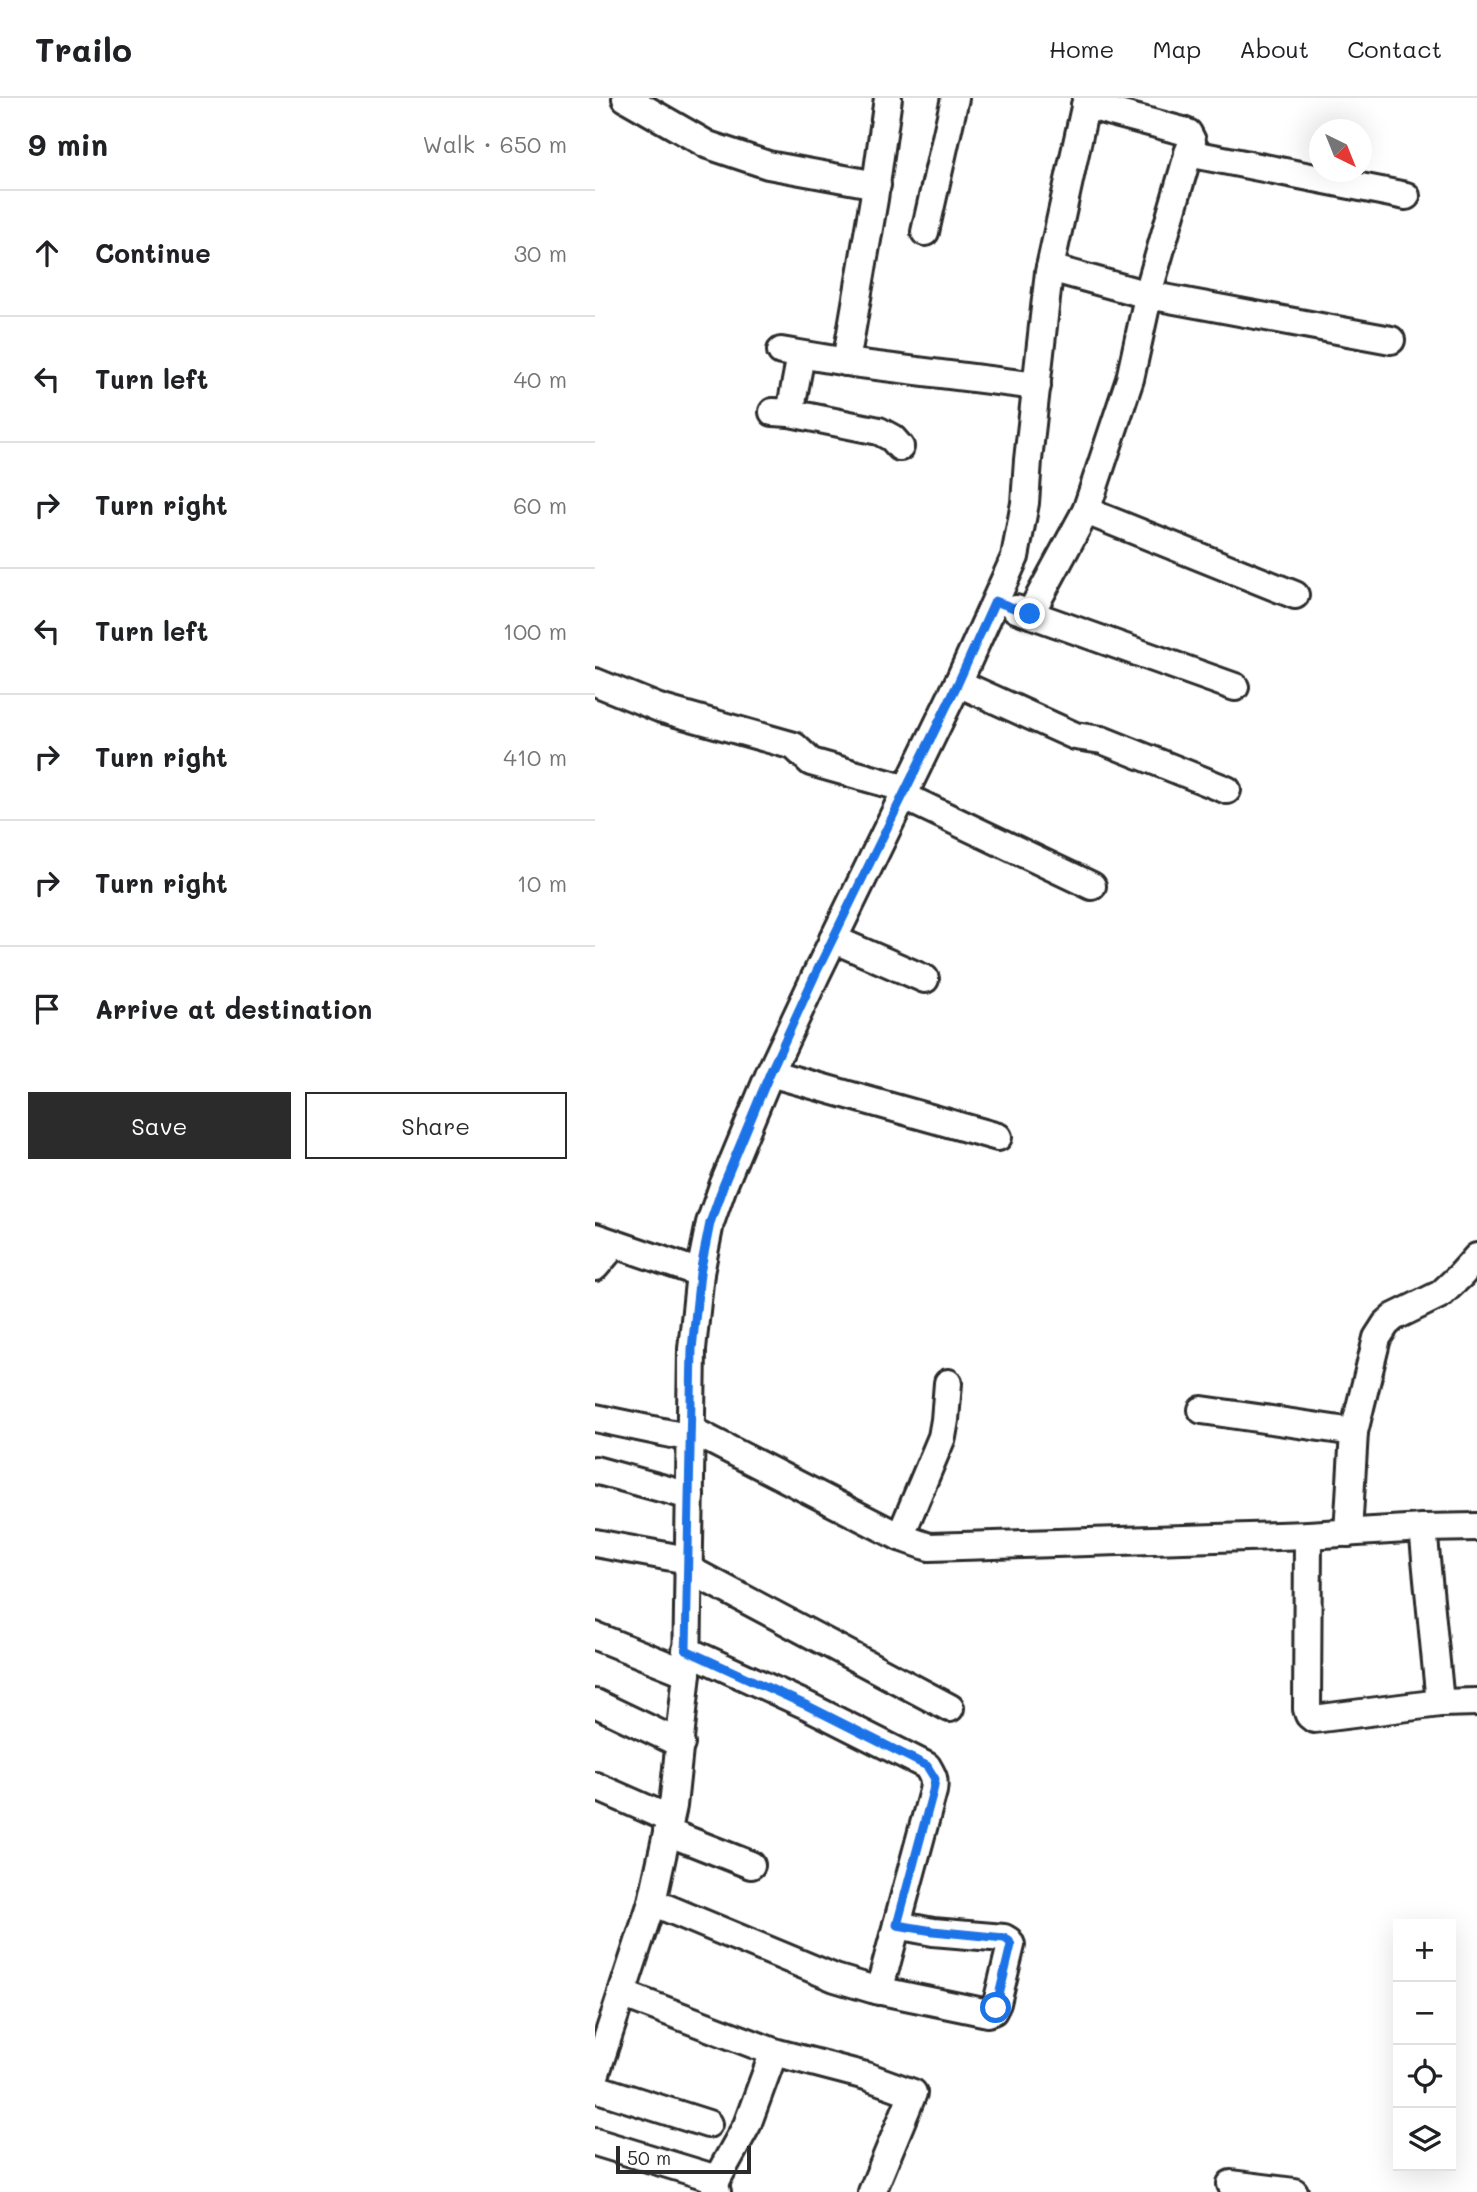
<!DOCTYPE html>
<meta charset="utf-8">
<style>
:root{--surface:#fff;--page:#f2f2f2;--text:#202124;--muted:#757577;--line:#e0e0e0;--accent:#2b2b2b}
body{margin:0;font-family:Mali,sans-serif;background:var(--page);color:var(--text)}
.controls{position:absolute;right:21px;bottom:21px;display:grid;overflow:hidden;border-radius:0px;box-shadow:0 7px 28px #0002}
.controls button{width:63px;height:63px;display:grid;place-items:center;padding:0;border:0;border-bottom:2px solid var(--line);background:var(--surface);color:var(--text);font:35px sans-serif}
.compass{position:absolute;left:714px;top:21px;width:63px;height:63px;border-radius:50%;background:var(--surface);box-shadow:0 7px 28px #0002;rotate:137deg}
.scale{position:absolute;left:21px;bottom:18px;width:135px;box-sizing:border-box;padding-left:7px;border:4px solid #2b2b2b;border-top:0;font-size:19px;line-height:24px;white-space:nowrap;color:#2b2b2b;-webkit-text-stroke:5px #fff;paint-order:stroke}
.stop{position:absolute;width:21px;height:21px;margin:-16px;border:5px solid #1a73e8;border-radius:50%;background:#fff}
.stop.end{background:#1a73e8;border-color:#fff;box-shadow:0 2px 7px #0008}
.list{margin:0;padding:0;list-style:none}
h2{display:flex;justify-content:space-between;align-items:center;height:91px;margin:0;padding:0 28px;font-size:30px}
h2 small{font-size:23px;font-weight:400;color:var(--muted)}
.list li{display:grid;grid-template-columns:46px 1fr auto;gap:21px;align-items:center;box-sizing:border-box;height:126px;padding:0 28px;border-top:2px solid var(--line)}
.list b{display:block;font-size:26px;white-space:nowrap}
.list em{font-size:23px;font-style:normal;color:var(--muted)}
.actions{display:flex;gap:14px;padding:21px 28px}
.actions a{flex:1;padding:16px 0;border:2px solid var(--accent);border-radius:0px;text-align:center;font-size:24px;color:var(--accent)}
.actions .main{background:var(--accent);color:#fff}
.icon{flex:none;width:38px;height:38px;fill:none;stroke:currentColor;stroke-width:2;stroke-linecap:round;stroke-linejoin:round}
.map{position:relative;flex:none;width:882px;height:2094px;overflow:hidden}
header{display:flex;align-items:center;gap:42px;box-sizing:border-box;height:98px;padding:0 35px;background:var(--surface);border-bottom:2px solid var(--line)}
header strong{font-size:33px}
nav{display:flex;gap:38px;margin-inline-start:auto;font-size:24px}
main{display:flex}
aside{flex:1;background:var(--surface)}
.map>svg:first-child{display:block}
</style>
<header>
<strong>Trailo</strong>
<nav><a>Home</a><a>Map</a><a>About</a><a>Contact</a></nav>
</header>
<main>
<aside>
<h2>9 min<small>Walk · 650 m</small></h2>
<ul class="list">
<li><svg class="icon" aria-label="ahead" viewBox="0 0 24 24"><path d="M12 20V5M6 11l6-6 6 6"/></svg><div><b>Continue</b></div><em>30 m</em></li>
<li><svg class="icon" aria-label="left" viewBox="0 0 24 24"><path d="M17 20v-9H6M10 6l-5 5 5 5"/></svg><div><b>Turn left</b></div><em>40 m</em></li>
<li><svg class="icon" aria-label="right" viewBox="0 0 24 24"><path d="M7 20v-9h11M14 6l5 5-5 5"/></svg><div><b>Turn right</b></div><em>60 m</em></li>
<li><svg class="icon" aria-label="left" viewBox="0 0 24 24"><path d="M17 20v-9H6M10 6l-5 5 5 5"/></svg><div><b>Turn left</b></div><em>100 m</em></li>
<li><svg class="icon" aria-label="right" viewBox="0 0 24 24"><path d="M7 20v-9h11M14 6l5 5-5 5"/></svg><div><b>Turn right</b></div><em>410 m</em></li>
<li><svg class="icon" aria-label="right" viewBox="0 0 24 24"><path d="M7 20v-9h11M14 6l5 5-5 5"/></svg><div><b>Turn right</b></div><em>10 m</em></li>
<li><svg class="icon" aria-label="arrive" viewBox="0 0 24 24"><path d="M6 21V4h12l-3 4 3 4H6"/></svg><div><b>Arrive at destination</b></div></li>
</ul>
<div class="actions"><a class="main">Save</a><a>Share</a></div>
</aside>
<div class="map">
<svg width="882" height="2094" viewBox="0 0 882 2094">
<rect width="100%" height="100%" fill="#fff"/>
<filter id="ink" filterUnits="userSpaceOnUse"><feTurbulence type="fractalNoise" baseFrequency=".0143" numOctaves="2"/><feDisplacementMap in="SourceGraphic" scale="14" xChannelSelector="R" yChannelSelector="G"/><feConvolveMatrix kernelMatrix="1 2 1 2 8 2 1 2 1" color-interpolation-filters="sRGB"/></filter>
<g filter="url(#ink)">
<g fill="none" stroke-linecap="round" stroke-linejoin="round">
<defs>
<g id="minor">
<polyline points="31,0 113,47 173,67 282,87"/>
<polyline points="593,55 811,98"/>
<polyline points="330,134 360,0"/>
<polyline points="455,170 553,197 796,242"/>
<polyline points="186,253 258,265 442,288"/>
<polyline points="251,264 279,101 293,0"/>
<polyline points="178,314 195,315 284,333 297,340 305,349"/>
<polyline points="195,315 206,257"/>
<polyline points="491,413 700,497"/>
<polyline points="421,511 640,589"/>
<polyline points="435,516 491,413 535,281 556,185 597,43 593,35 588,33 490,7"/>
<polyline points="0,584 64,610 199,648 216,664 312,691"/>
<polyline points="363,585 480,638 507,642 632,692"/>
<polyline points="308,698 497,788"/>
<polyline points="238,841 330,881"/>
<polyline points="175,975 403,1039"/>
<polyline points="0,1139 105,1175"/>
<polyline points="0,1169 20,1146"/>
<polyline points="607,1312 759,1334"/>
<polyline points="0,1320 96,1340"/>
<polyline points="96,1332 305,1439 334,1449 713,1437 828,1430 882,1429"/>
<polyline points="0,1372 95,1398"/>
<polyline points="828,1430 845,1605"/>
<polyline points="753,1435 759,1334 782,1240 791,1226 799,1219 846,1196 866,1177 882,1159"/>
<polyline points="713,1437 712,1611 714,1617 719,1621 845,1605 882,1604"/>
<polyline points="305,1439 347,1339 350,1322 353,1285"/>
<polyline points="0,1445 93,1462"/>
<polyline points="93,1471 355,1610"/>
<polyline points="0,1538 92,1575"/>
<path d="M91,1552L213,1608L332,1668C338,1678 340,1681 338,1693L284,1893"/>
<polyline points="0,1605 86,1646"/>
<polyline points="0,1688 75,1721"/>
<polyline points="72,1734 156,1767"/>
<polyline points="57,1804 240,1880 277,1891 393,1915 398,1913 402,1905 416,1847 414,1843 409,1840 338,1834 302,1827"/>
<polyline points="27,1896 179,1954 152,2027 122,2081 120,2089 122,2094"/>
<polyline points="179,1954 271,1978 318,1995 277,2094"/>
<polyline points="0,1978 57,1804 78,1708 92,1575 97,1251 105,1175 115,1125 128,1088 175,975 221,877 363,585 420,459 430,405 433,362 454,174 492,0"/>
<polyline points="0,1990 113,2026"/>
<polyline points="0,2044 122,2081"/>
<polyline points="636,2086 699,2094"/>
</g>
</defs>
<use href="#minor" stroke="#2b2b2b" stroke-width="32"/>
<use href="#minor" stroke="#fff" stroke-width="26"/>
</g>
</g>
<g fill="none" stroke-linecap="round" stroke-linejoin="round" filter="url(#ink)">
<polyline stroke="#1a73e8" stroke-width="9" points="401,1910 416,1847 414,1843 409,1840 338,1833 302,1827 338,1693 340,1681 332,1668 213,1608 91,1552 97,1251 105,1175 115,1125 128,1088 175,975 220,877 363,585 400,503 435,516"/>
</g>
</svg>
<div class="controls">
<button>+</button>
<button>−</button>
<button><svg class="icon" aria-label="locate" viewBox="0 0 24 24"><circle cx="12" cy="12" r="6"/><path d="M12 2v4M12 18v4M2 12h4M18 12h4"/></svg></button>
<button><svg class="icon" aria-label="layers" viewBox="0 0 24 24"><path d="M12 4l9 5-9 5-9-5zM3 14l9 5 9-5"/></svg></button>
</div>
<svg class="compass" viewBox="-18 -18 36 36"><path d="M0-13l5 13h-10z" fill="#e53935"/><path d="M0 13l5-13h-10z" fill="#757577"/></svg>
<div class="scale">50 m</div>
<div class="stop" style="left:401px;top:1910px"></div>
<div class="stop end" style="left:435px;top:516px"></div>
</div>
</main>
